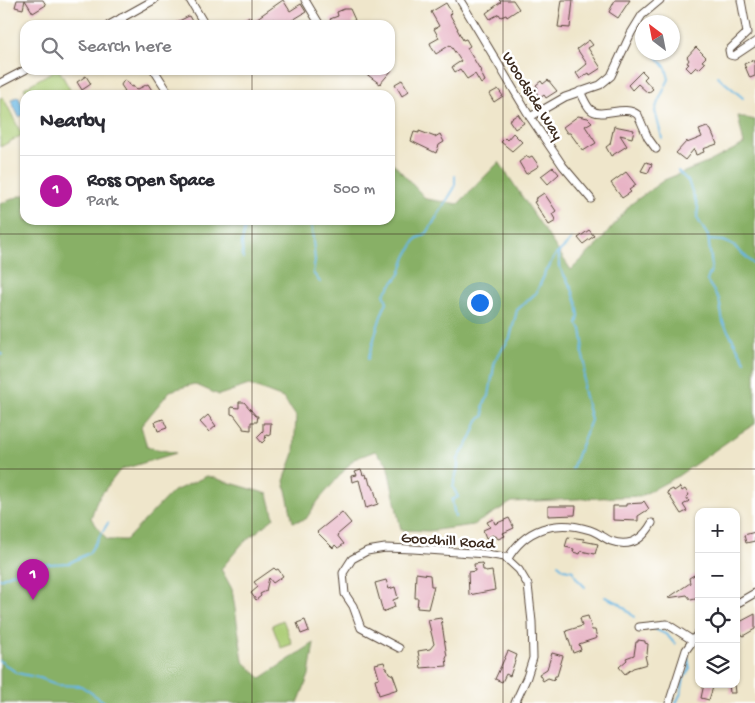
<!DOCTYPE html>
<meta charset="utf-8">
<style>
:root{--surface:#fff;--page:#f2f2f3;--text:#2b2b33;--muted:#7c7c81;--line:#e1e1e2;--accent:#b5179e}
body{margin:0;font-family:"Gochi Hand",sans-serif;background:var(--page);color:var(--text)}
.controls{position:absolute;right:15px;bottom:15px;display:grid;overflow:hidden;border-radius:10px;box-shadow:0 1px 4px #0004}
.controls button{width:45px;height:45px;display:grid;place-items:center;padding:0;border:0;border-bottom:1px solid var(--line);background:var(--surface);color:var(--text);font:25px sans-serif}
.compass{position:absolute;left:635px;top:15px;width:45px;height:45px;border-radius:50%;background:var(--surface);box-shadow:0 1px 4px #0004;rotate:328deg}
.you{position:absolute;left:479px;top:302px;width:18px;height:18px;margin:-12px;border:4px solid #fff;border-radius:50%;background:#1a73e8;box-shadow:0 0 0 8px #1a73e833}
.badge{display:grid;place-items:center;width:32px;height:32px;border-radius:50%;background:var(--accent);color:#fff;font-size:16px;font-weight:700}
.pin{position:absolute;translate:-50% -41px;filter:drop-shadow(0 1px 2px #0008)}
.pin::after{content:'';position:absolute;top:26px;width:18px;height:15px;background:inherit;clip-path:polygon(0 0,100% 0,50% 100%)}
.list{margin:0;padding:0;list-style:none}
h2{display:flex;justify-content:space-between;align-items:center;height:65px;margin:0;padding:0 20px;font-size:21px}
h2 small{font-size:16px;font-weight:400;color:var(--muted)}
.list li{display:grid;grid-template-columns:32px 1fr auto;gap:15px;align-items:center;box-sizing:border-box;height:70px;padding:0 20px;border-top:1px solid var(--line)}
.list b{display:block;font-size:19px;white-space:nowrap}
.list p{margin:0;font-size:16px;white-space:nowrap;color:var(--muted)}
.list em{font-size:16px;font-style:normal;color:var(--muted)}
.icon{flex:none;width:28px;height:28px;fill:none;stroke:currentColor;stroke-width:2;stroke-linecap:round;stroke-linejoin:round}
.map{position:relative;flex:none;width:755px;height:703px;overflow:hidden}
.search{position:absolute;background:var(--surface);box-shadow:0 1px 4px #0004;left:20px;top:20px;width:375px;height:55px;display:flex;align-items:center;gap:12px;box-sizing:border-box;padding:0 18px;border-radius:15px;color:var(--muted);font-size:19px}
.panel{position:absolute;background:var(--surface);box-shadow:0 1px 4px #0004;left:20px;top:90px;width:375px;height:135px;border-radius:15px}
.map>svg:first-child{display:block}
</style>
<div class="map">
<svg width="755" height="703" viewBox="0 0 755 703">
<rect width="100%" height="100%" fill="#fff"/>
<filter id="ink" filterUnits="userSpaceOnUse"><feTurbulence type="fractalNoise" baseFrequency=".02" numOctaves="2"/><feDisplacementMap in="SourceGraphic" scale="10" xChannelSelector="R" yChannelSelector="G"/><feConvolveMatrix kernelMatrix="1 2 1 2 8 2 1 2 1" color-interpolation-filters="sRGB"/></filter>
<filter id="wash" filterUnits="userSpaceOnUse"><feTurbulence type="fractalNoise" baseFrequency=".0096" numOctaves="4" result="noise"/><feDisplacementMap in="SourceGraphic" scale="20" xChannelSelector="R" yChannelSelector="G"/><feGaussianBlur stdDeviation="1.12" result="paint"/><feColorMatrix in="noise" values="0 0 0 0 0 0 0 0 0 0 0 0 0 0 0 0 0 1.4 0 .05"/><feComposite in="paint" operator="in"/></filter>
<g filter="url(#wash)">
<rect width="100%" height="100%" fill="#efe6cb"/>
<g fill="#abcc74" stroke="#737b49">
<polygon points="55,70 59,70 73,95 28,95 24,88"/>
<polygon points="3,97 22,135 0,147 0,98"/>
<polygon points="283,620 292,644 281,648 272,625"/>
</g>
<polygon fill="#88b066" stroke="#626d42" points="738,116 755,120 755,424 737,435 678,476 641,496 512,502 473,525 429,531 401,530 387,463 375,451 354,459 318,501 306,519 293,522 284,481 294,453 296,416 283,398 249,385 219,395 194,384 170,391 141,426 147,447 176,453 120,470 97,500 91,518 107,540 126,540 172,492 207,476 268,494 274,518 242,544 221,569 232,589 243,661 261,678 314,643 309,675 298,703 0,703 0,204 25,194 25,220 390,220 390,160 426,199 458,204 499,162 571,270 599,243 631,204 664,180 707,163 744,144"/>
<polygon fill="#68b7e3" stroke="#527080" points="18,96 25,111 25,114 19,117 11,100"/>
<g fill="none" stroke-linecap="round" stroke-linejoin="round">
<g stroke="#68b7e3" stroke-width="2">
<polyline points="653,52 666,68 669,79 658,102 655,111 662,138"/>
<polyline points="717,76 743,98"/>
<polyline points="678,171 688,181 698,207 697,218 708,236 712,267 707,281 719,299 723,322 745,361"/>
<polyline points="311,220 315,261 313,273 320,282"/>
<polyline points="709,240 724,241 734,246 755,265"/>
<polyline points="559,252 559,266 572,289 577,304 579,316 577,324 581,329 583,342 582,353 585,364 583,389 591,420 572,469"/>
<polyline points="243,258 242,243 246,220"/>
<polyline points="0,353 2,355"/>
<path d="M368,359C375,339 378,319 387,302L384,294L400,274L406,257L416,239L427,233L455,187V176"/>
<path d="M455,517L452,500L458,497L453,487L458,467V459L471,438L478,420L484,416L483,405L489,396L495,360L510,338L517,310L536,293L544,276L545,271L549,268C552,253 565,250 572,238"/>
<polyline points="558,564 564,569 573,571 577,579 585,587"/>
<polyline points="0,579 31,565 69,563 89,553 108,523"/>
<polyline points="605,597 619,603 634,617"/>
<polyline points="655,629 667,635 675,644"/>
<polyline points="0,661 17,673 40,678 58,685 81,686 106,703"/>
<polyline points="676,703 681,693 684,678 690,669 688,658"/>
</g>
</g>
<g id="blocks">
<g fill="#e7b2c4">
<polygon points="17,0 43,0 46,5 33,13 25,0 23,9 15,7"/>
<polygon points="283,0 290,11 301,4 306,12 286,24 284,21 277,25 274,19 264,25 238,25 249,16 253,21"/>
<polygon points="499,0 513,0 519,9 507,17 506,15 501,17 499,14 490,19 486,13 501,2"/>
<polygon points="562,0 573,0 570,28 558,27"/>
<polygon points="615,0 630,0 618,18 609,12"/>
<polygon points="446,3 452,13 450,15 458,29 457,29 463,40 466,39 470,46 467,48 481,71 480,71 485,81 481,84 475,74 467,79 460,69 455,72 452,67 461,61 450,45 436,54 432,48 430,43 439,38 434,29 439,26 431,12"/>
<polygon points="344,9 350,9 355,20 353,21 353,25 332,23 330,19 338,16 337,12"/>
<polygon points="189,16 194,25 171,25"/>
<polygon points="589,40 593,45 588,48 601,68 590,75 589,73 580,79 576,73 587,64 577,49"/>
<polygon points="696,47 706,57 702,61 705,63 699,69 696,67 691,72 686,67 689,64 687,63 689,60 687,57"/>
<polygon points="753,60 755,65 755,76 750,78 744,64"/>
<polygon points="361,70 392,70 380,84"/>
<polygon points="642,71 647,76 644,79 653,89 648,93 638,84 632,90 628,85"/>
<polygon points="86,76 91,84 82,90 77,82"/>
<polygon points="124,80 128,82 131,87 133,86 136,90 148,84 153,92 148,95 119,95 125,91 121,85"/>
<polygon points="402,80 409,91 402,96 395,84"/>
<polygon points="548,80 557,91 546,98 544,95 540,98 535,90 538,88 536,85 541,81 543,84"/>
<polygon points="498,89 503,96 494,102 489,94"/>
<polygon points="518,114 524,123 515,129 509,120"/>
<polygon points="578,116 588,118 592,122 585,126 596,143 583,151 570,133 567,133 563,127"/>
<polygon points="614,126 634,130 632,138 620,135 627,146 611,156 606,147 610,144"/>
<polygon points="707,127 711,130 717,144 703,149 704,152 696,155 694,149 685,160 676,153 687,141 687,143 702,137 699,130"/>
<polygon points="419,131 435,137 440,134 444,142 439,145 436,153 411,141 414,132 419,133"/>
<polygon points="513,133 522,142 512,151 501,142 505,138 507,140"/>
<polygon points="527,156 528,158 532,156 539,166 526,174 519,162"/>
<polygon points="646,162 652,164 648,173 641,171"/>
<polygon points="553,167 559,174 548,184 541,176"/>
<polygon points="626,172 636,185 629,190 631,192 622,198 611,183"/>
<polygon points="544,193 556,211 552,214 556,221 549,225 534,202 536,201 535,199"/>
<polygon points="589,230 594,236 583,244 578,238"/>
<polygon points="239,402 244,402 256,416 258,416 257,422 251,422 251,430 243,429 243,427 234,415 231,414 231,407 239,408"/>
<polygon points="208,415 216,426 209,432 200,422"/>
<polygon points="163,419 167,428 158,431 155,422"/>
<polygon points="263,423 271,423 270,436 266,435 265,440 262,443 257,437 263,431"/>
<polygon points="361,469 363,475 365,474 366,478 368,477 370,485 372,485 374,489 378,504 366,508 359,480 352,482 351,476 357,475 355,471"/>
<polygon points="680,487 682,491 685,489 689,495 686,497 689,501 683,505 687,511 681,514 667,492 673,489 674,491"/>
<polygon points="644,501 649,509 638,516 638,521 613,520 613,506 626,506 626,504 642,503"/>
<polygon points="548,506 576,506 575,515 548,516"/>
<polygon points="342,512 351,523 337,535 344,544 338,548 335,545 333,548 317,532"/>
<polygon points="509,518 514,528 503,533 505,536 498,539 496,536 493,537 493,535 486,538 483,530 490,527 487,522 493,519 495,524"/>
<polygon points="755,532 755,541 746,543 744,535"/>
<polygon points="568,537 584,539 583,541 598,544 595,554 581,551 580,554 573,552 574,549 565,547"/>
<polygon points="482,563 483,570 485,570 486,572 492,571 495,590 469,595 468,572 475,571 474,564"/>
<polygon points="274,568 276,570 278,569 283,576 273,583 269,578 266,591 260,594 261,596 256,600 251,593 258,587 254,582"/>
<polygon points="416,573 430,575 431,586 434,586 428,609 417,608 418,598 415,598"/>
<polygon points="696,574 699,598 691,600 687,595 668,598 690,583 689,578"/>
<polygon points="386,580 389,589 395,587 398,598 393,600 395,607 383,612 375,583"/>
<polygon points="755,614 755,629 743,636 736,624"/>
<polygon points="588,616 592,630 595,630 597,638 579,644 581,650 573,653 566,631 582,626 580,618"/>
<polygon points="441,618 447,657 446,658 447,666 421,668 418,651 430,649 434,644 428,620"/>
<polygon points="305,620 309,631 301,634 297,623"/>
<polygon points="638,640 645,641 645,643 648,644 647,655 645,656 647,664 633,668 625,674 619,667 627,660 626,658 634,655 636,642 638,642"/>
<polygon points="508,651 517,655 510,676 506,674 502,682 495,679"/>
<polygon points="552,653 563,656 557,676 555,676 554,680 548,678 543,681 539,674 547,669"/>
<polygon points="384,662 386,668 387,668 389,673 393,675 398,689 379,695 375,679 379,678 375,664"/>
<polygon points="704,684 714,684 709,700 701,698"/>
<polygon points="729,684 734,684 735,693 730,693"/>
</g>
</g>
</g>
<g filter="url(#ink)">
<use href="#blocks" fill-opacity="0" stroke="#564638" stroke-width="1"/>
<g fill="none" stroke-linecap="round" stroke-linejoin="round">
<defs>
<g id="minor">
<polyline points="190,0 205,25"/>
<polyline points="305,0 320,25"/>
<polyline points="460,0 530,117 563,166 591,199"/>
<polyline points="741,0 747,33 729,50 730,55 734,56 755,42"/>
<polyline points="121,18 125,25"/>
<polyline points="109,25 154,0"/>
<polyline points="154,70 170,95"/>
<polyline points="0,83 25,70"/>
<path d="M580,91C583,97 586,105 590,109C601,120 624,103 638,115L648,138L656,149"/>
<polyline points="530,117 565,97 600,85 611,76 631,33 642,15 660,0"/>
<path d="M507,560C525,528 556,519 590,530C597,532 604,538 611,541C630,548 643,539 652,523"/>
<polyline points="736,604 755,593"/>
<polyline points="639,627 667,624 692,640"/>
<polyline points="399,648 361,628 353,606 345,594 343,573 352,559 367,551 385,548 413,549 486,554 505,557 519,570 528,585 532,622 533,658 527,677 515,703"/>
<polyline points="669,703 686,650 699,632"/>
</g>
</defs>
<use href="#minor" stroke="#564638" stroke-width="9"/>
<use href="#minor" stroke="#fff" stroke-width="7"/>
</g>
</g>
<path fill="none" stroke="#3b2a1e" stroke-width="1" stroke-opacity="0.55" d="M252,0V25M503,0V703M252,70V95M252,220V703M0,234H755M0,469H755"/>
<g text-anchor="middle" stroke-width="5" stroke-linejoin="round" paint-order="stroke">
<g font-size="16" fill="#3b2a1e" stroke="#fff">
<text transform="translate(534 95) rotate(58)" y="6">Woodside Way</text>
<text transform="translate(448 539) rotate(4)" y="6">Goodhill Road</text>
</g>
</g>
</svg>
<div class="controls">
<button>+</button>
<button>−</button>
<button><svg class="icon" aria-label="locate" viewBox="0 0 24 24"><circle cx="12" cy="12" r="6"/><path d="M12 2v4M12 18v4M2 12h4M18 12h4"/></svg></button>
<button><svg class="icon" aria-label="layers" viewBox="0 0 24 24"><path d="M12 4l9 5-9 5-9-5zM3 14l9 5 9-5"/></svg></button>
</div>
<svg class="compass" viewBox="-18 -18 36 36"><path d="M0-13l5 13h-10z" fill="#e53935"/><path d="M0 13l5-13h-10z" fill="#7c7c81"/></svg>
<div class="you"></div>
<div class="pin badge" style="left:33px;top:600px">1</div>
<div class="search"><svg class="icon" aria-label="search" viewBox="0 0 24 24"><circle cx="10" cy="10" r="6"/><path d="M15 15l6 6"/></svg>Search here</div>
<section class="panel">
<h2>Nearby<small></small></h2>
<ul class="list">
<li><span class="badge">1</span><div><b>Ross Open Space</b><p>Park</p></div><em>500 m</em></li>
</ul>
</section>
</div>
